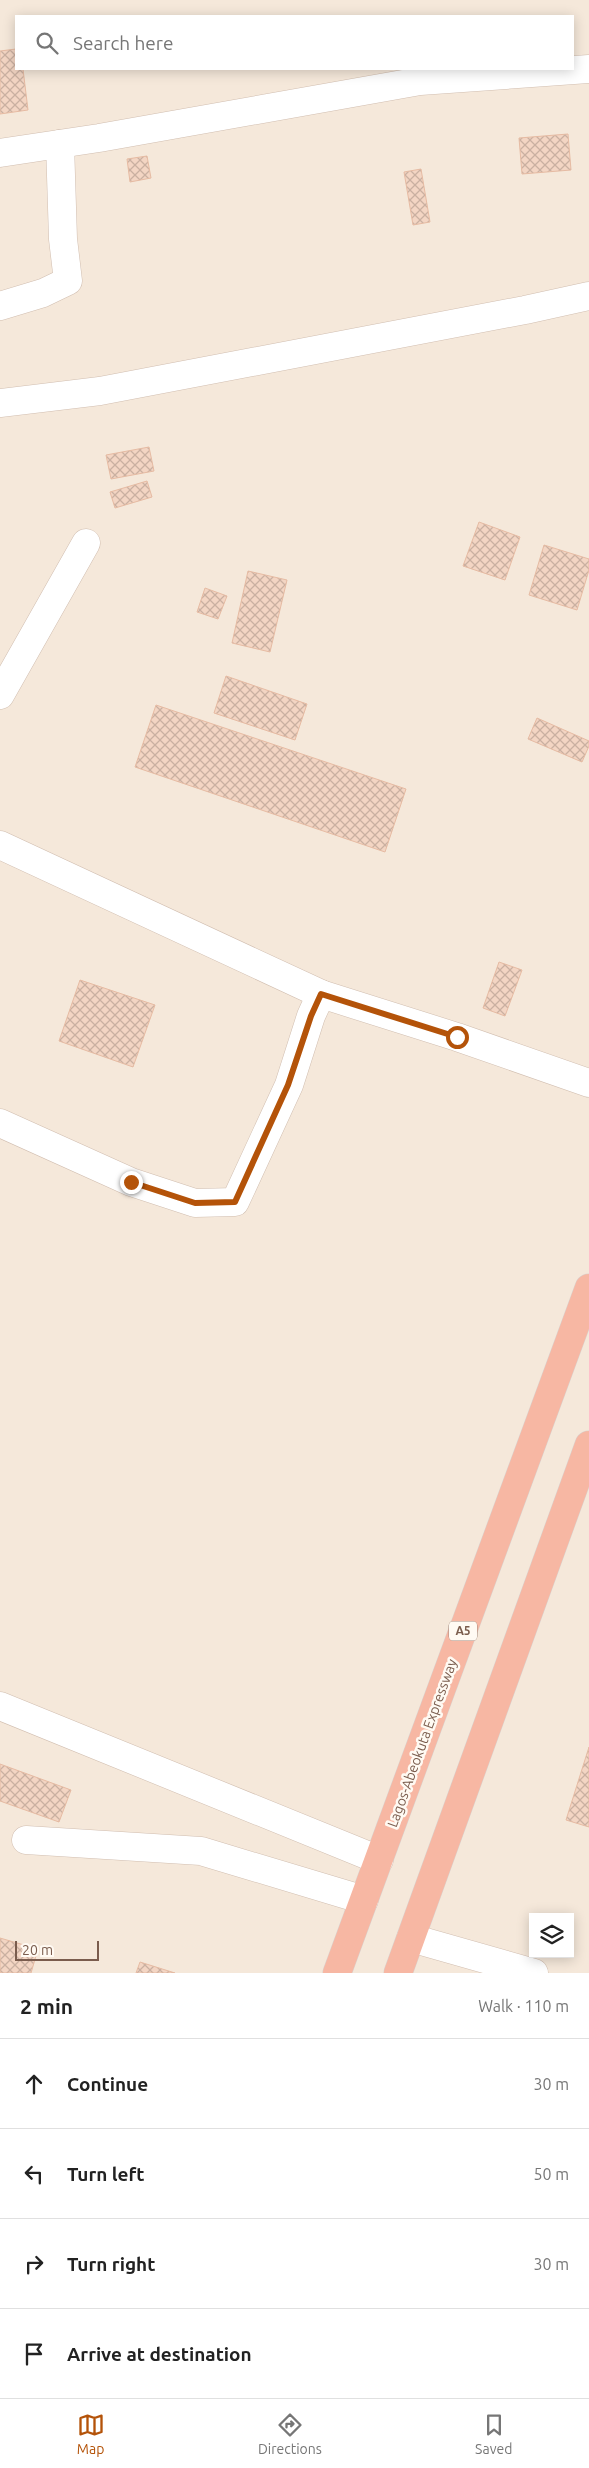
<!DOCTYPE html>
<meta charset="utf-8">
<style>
:root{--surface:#fff;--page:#f6f6f6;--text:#222;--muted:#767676;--line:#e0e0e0;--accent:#b45309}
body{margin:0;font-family:Ubuntu,sans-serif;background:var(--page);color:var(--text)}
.controls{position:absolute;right:15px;bottom:15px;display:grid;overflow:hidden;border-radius:0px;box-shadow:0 2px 12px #0003}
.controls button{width:45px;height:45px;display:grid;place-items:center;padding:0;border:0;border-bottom:1px solid var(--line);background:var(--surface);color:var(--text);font:25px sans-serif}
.scale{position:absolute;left:15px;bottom:12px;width:84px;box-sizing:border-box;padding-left:5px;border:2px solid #7a5c4d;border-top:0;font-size:14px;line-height:18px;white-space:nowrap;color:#7a5c4d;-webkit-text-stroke:4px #fffaf3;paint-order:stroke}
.stop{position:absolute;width:15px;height:15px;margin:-11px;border:4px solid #b45309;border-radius:50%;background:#fff}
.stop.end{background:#b45309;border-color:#fff;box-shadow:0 1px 5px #0008}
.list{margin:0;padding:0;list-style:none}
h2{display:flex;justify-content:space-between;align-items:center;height:65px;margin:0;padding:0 20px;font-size:21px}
h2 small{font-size:16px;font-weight:400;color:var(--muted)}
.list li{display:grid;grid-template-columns:32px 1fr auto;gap:15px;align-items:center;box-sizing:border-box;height:90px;padding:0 20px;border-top:1px solid var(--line)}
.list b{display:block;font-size:19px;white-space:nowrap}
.list em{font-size:16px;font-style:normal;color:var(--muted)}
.icon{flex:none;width:28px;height:28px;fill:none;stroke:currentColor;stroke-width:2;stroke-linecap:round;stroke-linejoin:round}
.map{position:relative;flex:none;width:589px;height:1973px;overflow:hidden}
.search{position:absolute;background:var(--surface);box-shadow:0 2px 12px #0003;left:15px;right:15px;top:15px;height:55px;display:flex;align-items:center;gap:12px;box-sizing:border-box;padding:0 18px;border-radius:0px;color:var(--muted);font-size:19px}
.sheet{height:425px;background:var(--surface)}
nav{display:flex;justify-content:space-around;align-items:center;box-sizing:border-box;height:70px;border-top:1px solid var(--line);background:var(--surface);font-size:14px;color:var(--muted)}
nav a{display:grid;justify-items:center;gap:2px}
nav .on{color:var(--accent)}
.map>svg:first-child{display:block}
</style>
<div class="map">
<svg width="589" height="1973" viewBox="0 0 589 1973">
<defs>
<pattern id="building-cross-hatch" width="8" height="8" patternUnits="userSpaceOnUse" patternTransform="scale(1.25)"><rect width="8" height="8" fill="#f3d5c3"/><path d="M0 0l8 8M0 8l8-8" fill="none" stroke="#cab0a1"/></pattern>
</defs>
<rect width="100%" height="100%" fill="#fdf6ec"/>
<path fill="#f5e8da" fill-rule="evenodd" d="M0,0H589V1973H0ZM16,16H573V69H16ZM533,1917H570V1954H533Z"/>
<g fill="url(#building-cross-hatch)" stroke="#e6bba3">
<polygon points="16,49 16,69 23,69 28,110 0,114 0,51"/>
<polygon points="568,134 571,170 522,174 519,138"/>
<polygon points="147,156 151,178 130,182 127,159"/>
<polygon points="421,169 430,222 413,225 404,172"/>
<polygon points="149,447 154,471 111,479 106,455"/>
<polygon points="147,481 152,497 115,508 110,492"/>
<polygon points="479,522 520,537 505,580 463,566"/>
<polygon points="544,545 589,559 589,570 577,610 529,595"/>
<polygon points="248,571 287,580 270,652 232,643"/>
<polygon points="205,588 227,596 218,619 197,612"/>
<polygon points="226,676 307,704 295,740 214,713"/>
<polygon points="156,705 406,789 385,852 135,767"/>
<polygon points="537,718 589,741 589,746 582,762 528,739"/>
<polygon points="499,962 522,970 505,1016 483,1008"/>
<polygon points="80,980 155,1005 133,1067 59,1041"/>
<polygon points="589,1747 589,1827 566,1820"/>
<polygon points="0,1764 71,1790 59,1822 0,1801"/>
<polygon points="0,1938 38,1949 31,1973 0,1973"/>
<polygon points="140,1962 175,1973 136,1973"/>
</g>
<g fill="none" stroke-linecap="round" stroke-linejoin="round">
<defs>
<g id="minor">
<polyline points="0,153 99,138 420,81 589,69"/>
<polyline points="0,306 43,293 68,281 63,239 60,144"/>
<polyline points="0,403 100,391 525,310 589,296"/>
<polyline points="0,695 86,543"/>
<polyline points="0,845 321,994"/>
<polyline points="0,1123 131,1182 195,1203 235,1202 289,1085 311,1016 321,994 457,1037 589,1083"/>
<polyline points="0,1706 379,1860"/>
<polyline points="26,1840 201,1851 364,1900"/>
<polyline points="411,1938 534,1973"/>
</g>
<g id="highway">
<polyline points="337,1973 589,1288"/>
<polyline points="398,1973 589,1445"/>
</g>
</defs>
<use href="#minor" stroke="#d1beb0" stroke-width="29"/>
<use href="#highway" stroke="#dad1cd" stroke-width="29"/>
<use href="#minor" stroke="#fff" stroke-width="28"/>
<use href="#highway" stroke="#f7b7a3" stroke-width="28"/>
</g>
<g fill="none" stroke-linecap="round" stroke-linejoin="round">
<polyline stroke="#b45309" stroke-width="6" points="131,1182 195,1203 235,1202 288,1085 311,1016 321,994 457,1037"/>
</g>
<g text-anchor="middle" stroke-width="5" stroke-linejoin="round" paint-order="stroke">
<rect fill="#fffaf3" stroke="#a28b7f" stroke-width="1" x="449" y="1621.5" width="28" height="19" rx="4"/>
<g font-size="12" font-weight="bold" fill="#7a5c4d">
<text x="463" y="1635">A5</text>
</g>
<g font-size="14" fill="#7a5c4d" stroke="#fffaf3">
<text transform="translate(422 1743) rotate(-70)" y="5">Lagos-Abeokuta Expressway</text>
</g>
</g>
</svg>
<div class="controls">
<button><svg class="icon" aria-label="layers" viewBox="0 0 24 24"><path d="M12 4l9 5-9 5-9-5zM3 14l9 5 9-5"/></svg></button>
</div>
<div class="scale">20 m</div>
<div class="stop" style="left:457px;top:1037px"></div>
<div class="stop end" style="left:131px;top:1182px"></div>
<div class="search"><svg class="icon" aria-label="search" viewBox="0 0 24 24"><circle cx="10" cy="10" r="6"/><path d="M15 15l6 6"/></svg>Search here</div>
</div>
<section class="sheet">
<h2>2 min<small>Walk · 110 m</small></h2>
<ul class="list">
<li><svg class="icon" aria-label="ahead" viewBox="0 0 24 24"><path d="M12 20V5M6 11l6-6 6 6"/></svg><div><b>Continue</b></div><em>30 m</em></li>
<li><svg class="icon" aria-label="left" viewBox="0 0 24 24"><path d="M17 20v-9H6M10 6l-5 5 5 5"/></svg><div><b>Turn left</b></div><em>50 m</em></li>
<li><svg class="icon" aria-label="right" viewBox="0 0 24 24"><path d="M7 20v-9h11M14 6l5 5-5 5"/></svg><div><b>Turn right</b></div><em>30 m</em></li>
<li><svg class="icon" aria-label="arrive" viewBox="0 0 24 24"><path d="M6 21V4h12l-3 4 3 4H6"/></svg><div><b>Arrive at destination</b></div></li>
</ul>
</section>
<nav>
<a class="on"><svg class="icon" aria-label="map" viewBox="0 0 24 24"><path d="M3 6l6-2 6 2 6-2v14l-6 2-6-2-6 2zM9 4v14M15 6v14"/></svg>Map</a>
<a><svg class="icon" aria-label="directions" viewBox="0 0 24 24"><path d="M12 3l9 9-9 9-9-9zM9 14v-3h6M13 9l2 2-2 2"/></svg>Directions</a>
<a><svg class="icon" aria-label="saved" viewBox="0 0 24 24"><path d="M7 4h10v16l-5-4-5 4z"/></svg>Saved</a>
</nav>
